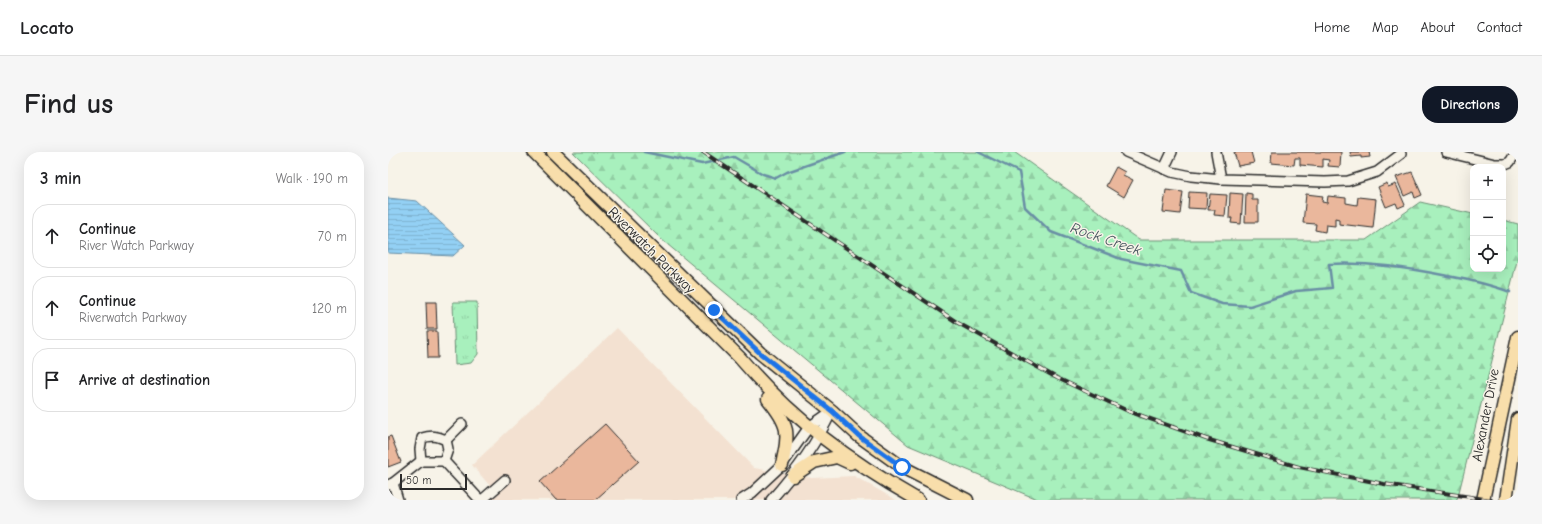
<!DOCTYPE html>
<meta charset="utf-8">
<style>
:root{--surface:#fff;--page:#f6f6f6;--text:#202124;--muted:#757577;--line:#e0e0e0;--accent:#111827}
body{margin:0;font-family:"Comic Neue",sans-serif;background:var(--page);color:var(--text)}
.controls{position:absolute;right:12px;top:12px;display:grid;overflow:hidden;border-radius:8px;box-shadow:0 4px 16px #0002}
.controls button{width:36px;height:36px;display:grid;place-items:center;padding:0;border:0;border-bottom:1px solid var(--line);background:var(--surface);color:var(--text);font:20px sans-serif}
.scale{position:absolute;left:12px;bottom:10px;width:67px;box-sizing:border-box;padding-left:4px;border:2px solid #2b2b2b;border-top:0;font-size:11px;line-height:14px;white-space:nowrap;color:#2b2b2b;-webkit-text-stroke:3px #f7f3e8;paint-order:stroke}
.stop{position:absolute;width:12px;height:12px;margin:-9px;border:3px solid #1a73e8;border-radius:50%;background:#fff}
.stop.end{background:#1a73e8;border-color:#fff;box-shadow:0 1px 4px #0008}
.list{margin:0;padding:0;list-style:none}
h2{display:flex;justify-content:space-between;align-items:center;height:52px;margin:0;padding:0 16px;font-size:17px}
h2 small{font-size:13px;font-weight:400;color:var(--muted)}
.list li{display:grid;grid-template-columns:26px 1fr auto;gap:12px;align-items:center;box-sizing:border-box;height:64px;margin:0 8px 8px;padding:0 8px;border:1px solid var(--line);border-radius:16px}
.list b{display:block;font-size:15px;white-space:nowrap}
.list p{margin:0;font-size:13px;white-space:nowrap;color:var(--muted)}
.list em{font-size:13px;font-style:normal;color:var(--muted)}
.icon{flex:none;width:22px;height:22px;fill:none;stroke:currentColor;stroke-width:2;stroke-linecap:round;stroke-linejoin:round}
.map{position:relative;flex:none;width:1130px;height:348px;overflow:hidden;border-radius:16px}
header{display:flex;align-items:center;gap:24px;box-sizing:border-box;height:56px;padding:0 20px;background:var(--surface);border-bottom:1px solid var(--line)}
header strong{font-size:19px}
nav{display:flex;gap:22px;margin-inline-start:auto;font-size:14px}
.intro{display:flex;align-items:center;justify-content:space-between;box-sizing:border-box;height:96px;padding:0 24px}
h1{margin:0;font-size:28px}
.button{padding:10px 18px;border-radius:16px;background:var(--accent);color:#fff;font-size:14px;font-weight:700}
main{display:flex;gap:24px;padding:0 24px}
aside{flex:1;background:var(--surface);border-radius:16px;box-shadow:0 4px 16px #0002}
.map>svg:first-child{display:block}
</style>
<header>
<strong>Locato</strong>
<nav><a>Home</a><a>Map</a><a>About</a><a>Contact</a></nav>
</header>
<div class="intro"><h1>Find us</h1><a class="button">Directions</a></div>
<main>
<aside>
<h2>3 min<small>Walk · 190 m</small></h2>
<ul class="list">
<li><svg class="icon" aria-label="ahead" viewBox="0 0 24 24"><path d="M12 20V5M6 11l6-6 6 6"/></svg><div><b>Continue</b><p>River Watch Parkway</p></div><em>70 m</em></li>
<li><svg class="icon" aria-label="ahead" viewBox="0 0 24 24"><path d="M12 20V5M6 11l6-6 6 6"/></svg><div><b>Continue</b><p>Riverwatch Parkway</p></div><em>120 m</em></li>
<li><svg class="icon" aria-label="arrive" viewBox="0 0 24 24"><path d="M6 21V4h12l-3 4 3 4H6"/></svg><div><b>Arrive at destination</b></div></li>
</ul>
</aside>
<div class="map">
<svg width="1130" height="348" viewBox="0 0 1130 348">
<defs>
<pattern id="forest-firs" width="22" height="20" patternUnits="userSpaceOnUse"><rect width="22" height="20" fill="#a8f0bd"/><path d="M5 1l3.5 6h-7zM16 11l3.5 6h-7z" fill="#91cea3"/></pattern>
<pattern id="park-tufts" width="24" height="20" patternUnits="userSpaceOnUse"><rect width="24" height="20" fill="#a8f0bd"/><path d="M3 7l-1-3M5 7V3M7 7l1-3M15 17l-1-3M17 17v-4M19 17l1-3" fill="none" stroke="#91cea3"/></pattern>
<pattern id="water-rules" width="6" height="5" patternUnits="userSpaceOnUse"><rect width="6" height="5" fill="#93d0f4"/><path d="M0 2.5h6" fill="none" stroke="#7fb3d1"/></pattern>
</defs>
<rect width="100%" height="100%" fill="#f7f3e8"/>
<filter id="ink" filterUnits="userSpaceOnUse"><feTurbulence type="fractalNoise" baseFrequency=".025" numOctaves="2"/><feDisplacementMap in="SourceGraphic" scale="8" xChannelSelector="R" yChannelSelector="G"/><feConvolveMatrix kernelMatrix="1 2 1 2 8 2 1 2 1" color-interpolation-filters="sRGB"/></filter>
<g filter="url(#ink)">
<polygon fill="#f3e1d1" points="229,176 366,316 424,326 466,324 508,348 98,348 108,341 84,313"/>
<polygon fill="url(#forest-firs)" stroke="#6a8e74" points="185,0 626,0 751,88 978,88 1032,50 1085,62 1085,117 1115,117 1115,68 1130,72 1130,105 1069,348 651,348 520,293 273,87"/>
<polygon fill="url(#park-tufts)" stroke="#6a8e74" points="65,150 89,150 90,202 83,211 67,213"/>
<polygon fill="url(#water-rules)" stroke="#698ea4" points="0,46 29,49 77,93 65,104 0,101"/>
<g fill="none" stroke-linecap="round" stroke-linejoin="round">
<g stroke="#698ea4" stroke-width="2.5">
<polyline points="256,0 314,12 346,5 375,22 388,26 399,20 457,0"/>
<path d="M590,0L631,20L637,55L663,80L733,107L793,119L803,141L834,152L862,154L908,139L944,136L941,112C982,110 1020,116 1060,124C1081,128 1101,132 1122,140"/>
</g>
</g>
<g fill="#eab79c" stroke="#2b2b2b">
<polygon points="846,0 863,0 866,11 850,14"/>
<polygon points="884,0 953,0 952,15 940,14 941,8 935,7 935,15 912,13 912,6 907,6 906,13 883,11"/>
<polygon points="962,0 981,0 982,5 973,6 973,4 963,5"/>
<polygon points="728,15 737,20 735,23 745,28 736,45 718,34"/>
<polygon points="1024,20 1034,43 1027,46 1025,40 1016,44 1008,25"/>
<polygon points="999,31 1000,35 1008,32 1017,53 1010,56 1008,51 998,55 990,35"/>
<polygon points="778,38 795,40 792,62 775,60"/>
<polygon points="801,40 819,41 818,57 800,56"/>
<polygon points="842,41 855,42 853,72 843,71 844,66 841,66"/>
<polygon points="858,41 864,42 864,48 870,48 870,70 857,70"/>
<polygon points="822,42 839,43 837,64 826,63 827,58 820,58"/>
<polygon points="918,42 935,44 934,50 939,51 940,44 958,46 958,51 969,53 970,45 988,47 985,76 951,72 951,67 947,66 947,74 938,73 937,80 927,78 928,72 915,71"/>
<polygon points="38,150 48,150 49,177 39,177"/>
<polygon points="39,179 49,179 50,206 40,206"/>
<polygon points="217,272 251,309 207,348 168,348 152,330"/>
<polygon points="3,284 13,310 0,315 0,285"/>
</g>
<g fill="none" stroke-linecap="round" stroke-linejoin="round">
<defs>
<g id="minor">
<polyline points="738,0 784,20 803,24 833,27 937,30 960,29 989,20 1013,2"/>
<polyline points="828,0 833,27"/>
<polyline points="1058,0 1107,12 1117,12 1122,10 1128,0"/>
<polyline points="776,17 784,0"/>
<polyline points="58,288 74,272"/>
<path d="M33,309L32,297L34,286C44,283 49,284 58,288L60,297L56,309"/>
<polyline points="56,309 92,348"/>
<polyline points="5,331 10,348"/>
<polyline points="0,333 5,331 33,309 56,309"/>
<polyline points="94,348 117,328"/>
<polyline points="353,348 364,341 394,313 421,275 444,259"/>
<path d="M383,348C407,321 427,294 443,261"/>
</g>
<g id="major">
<path d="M146,0L352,206C404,267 461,309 530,348"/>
<polyline points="165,0 372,201 444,259 471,284 514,315 579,348"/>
<path d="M380,247C402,274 401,280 394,313"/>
<polyline points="405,324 426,310 449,305 462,311"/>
<polyline points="1095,348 1130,185"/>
<polyline points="1118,348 1130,267"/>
</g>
</defs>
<use href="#minor" stroke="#2b2b2b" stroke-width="12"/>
<use href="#major" stroke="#2b2b2b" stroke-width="15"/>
<use href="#minor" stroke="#f7f3e8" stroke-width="9"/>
<use href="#major" stroke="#f8deab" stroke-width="12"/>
<defs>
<polyline id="rail" points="315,0 570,171 669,226 740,259 818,287 911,315 996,332 1103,348"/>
</defs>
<use href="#rail" stroke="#2b2b2b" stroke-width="4"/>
<use href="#rail" stroke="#f7f3e8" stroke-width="2.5" stroke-dasharray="8" stroke-linecap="butt"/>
</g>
</g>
<g fill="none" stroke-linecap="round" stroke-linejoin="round" filter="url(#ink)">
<polyline stroke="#1a73e8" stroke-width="5" points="326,158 372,201 444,259 471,284 514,315"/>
</g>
<g text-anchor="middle" stroke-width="3" stroke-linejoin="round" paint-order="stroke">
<g font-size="14" fill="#2b2b2b" stroke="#f7f3e8">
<text transform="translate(264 98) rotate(45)" y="5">Riverwatch Parkway</text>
<text transform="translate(1097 263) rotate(-79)" y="5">Alexander Drive</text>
</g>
<g font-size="15" font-style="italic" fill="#45545d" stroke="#f7f3e8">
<text transform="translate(718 87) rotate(19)" y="5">Rock Creek</text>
</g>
</g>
</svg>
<div class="controls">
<button>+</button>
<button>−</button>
<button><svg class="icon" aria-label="locate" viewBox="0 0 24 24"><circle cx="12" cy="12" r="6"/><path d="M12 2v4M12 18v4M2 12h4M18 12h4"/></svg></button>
</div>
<div class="scale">50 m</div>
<div class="stop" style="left:514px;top:315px"></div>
<div class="stop end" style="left:326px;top:158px"></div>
</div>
</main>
